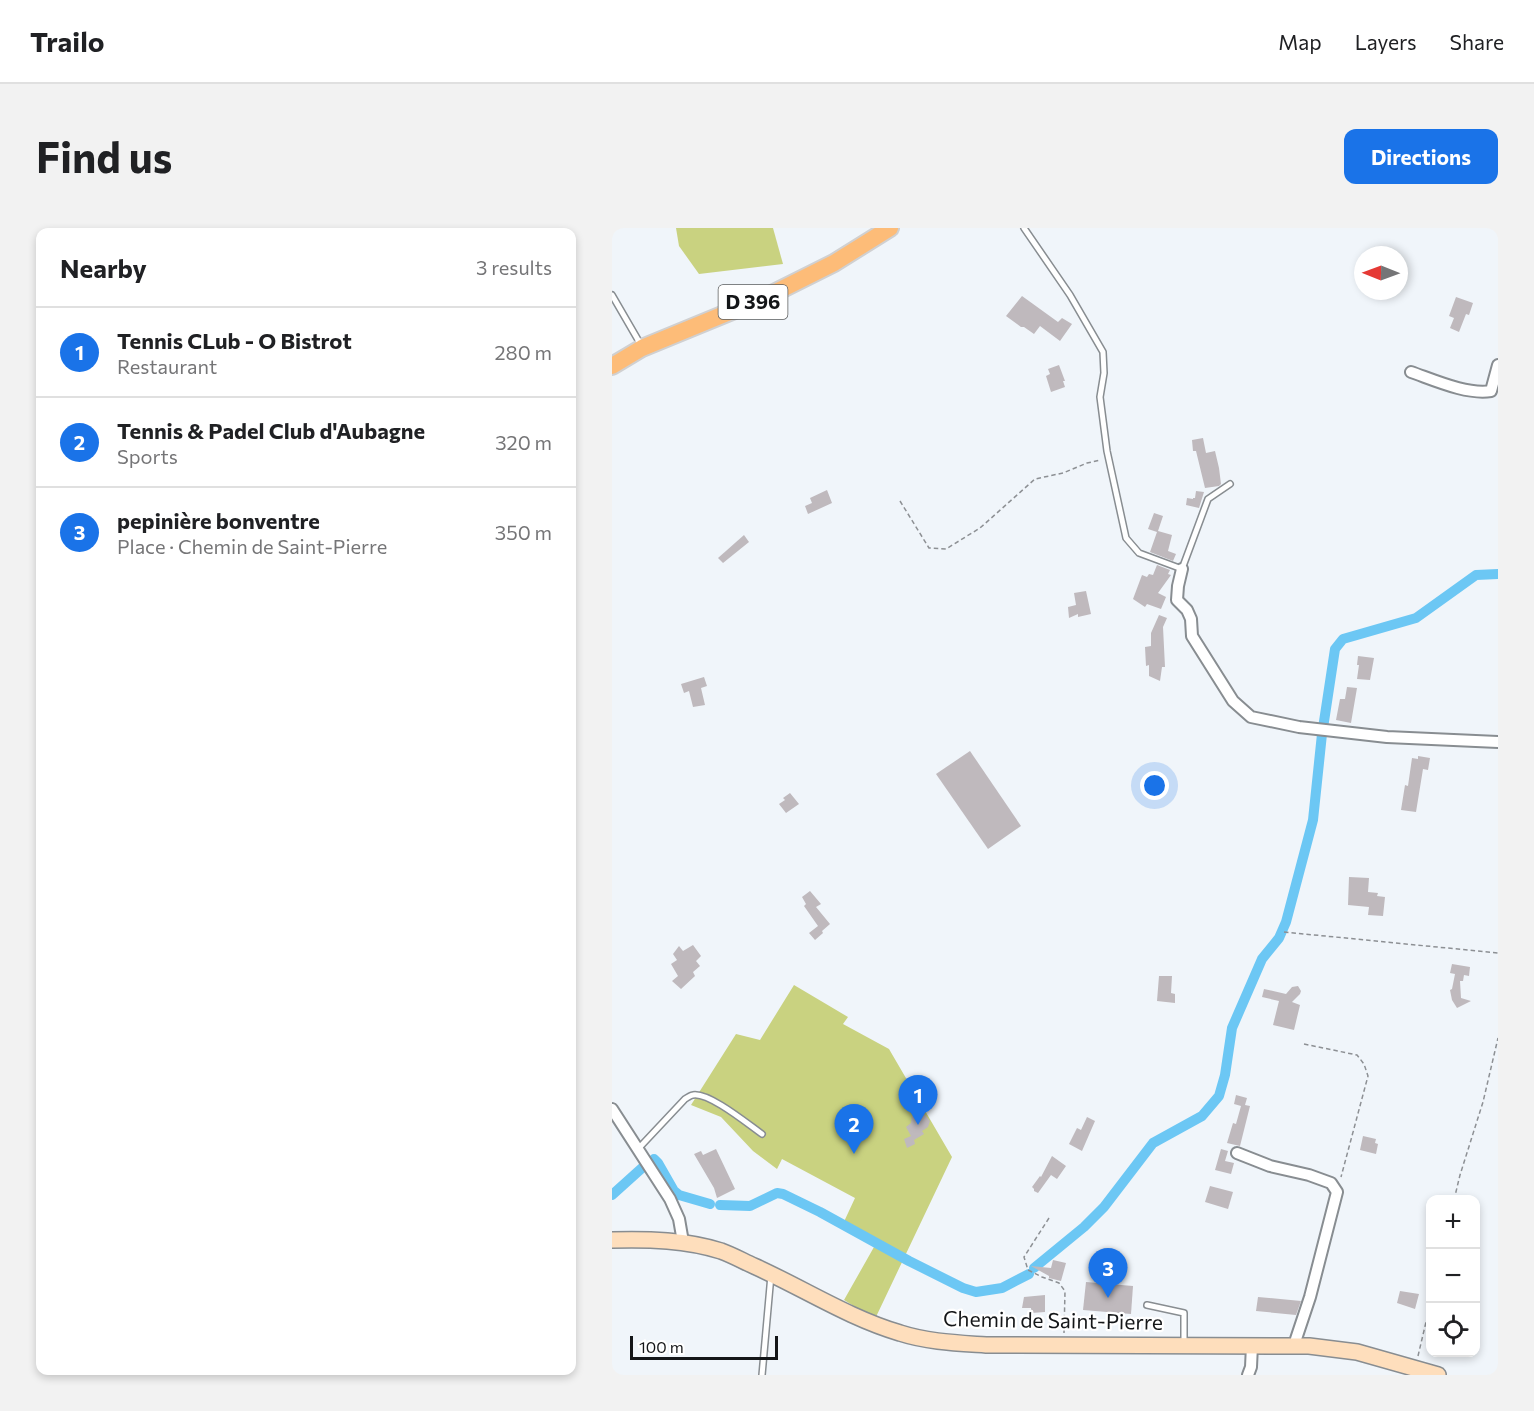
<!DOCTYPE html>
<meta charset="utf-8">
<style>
:root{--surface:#fff;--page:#f2f2f2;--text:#202124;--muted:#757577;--line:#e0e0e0;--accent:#1a73e8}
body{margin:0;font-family:Commissioner,sans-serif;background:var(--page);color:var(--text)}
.controls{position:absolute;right:18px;bottom:18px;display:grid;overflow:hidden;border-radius:12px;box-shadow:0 3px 9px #0003}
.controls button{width:54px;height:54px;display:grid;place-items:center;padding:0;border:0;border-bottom:2px solid var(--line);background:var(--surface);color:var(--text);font:30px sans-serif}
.compass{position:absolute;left:742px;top:18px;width:54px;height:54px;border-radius:50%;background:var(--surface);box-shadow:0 3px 9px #0003;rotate:271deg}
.scale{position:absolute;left:18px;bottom:15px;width:148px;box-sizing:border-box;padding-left:6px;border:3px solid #141618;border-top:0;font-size:16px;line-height:21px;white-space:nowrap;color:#141618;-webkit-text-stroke:4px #fff;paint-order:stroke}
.you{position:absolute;left:543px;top:558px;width:21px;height:21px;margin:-15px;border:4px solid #fff;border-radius:50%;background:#1a73e8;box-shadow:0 0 0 9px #1a73e833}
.badge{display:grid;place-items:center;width:39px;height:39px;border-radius:50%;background:var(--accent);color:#fff;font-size:20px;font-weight:700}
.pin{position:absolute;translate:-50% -50px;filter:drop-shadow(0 2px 3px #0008)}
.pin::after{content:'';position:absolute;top:32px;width:21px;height:18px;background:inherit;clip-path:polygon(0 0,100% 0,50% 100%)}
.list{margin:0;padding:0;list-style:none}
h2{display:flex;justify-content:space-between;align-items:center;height:78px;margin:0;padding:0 24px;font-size:26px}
h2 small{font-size:20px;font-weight:400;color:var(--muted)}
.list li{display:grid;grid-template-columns:39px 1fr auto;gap:18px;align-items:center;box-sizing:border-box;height:90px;padding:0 24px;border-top:2px solid var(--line)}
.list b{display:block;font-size:22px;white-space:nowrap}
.list p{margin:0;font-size:20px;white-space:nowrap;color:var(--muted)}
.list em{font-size:20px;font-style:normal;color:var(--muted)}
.icon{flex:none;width:33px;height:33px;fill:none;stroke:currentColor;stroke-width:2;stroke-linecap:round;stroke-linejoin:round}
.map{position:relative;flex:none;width:886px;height:1147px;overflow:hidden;border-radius:12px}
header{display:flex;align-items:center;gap:36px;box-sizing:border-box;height:84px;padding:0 30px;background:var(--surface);border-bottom:2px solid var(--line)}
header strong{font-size:28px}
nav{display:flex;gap:33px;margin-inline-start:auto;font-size:21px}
.intro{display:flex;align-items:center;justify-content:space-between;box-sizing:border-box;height:144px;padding:0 36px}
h1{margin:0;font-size:42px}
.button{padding:15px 27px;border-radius:12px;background:var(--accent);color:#fff;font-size:21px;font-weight:700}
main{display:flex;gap:36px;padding:0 36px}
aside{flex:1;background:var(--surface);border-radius:12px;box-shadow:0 3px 9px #0003}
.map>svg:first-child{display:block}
</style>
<header>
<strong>Trailo</strong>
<nav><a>Map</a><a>Layers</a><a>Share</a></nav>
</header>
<div class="intro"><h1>Find us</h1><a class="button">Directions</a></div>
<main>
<aside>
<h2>Nearby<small>3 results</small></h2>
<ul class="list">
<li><span class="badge">1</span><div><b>Tennis CLub - O Bistrot</b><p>Restaurant</p></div><em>280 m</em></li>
<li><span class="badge">2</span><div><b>Tennis &amp; Padel Club d'Aubagne</b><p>Sports</p></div><em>320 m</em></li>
<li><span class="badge">3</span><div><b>pepinière bonventre</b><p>Place · Chemin de Saint-Pierre</p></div><em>350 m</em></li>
</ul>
</aside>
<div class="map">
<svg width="886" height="1147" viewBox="0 0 886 1147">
<rect width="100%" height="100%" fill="#f0f5fa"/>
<g fill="#c9d280">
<polygon points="64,0 161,0 171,36 87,46 67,18"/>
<polygon points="182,757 236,789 231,796 277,821 340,929 263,1091 232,1072 262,1019 230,998 243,970 170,931 165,941 141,923 109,889 79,877 124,806 148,812"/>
</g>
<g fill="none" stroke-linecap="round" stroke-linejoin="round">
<g stroke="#6cc7f4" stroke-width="10">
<polyline points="711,500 723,421 731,411 804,390 864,347 886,346"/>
<polyline points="42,931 46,935 62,963 67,967 98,976"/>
<polyline points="0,967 30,940"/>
<polyline points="108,977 138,978 165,965 171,966 208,984 297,1033 351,1060 364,1064 390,1060 417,1046"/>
<polyline points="422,1040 472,999 492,979 541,915 590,888 607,868 613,847 620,800 650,731 667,710 674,694 701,592 710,506"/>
</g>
</g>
<g fill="#bfb9bd">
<polygon points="410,68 446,94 450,90 460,96 448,113 428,98 422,106 412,99 409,99 394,88"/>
<polygon points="844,69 861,75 857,87 854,86 847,104 838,100 842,90 837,88"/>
<polygon points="447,137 453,153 451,153 453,159 439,164 434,148 438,146 436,141"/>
<polygon points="591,210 594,225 603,223 607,240 609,256 607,258 593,260 584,223 581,223 580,212"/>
<polygon points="215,262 220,275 196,286 193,278 200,275 198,270"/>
<polygon points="584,263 592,264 587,280 574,277 575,270 581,271 581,270 583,270"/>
<polygon points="542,285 551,288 546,303 560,307 556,323 564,326 561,333 538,324 545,304 536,301"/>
<polygon points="132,307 137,314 111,335 106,330"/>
<polygon points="545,337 558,342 556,346 559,347 546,365 554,369 549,381 535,376 533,379 521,371 530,347 535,349 537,346 541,347"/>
<polygon points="474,363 479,386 466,389 466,386 457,390 456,379 464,377 462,365"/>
<polygon points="547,387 555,390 551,399 553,439 550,439 548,453 537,448 537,437 534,438 533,419 539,418 539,405"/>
<polygon points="746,428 762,430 758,452 745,451 747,437 745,437"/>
<polygon points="92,449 95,458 89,460 93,477 81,479 77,463 72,465 69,456"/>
<polygon points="735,459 745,460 739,495 724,492 728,471 733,471"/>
<polygon points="358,523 409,598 376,621 324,546"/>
<polygon points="806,528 818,530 816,542 811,541 804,584 789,582 793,557 796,558 800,530 806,531"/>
<polygon points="178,565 187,576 174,585 167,576 173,572 171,570"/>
<polygon points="737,649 757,650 756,664 766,665 765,668 773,669 771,688 756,687 757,679 736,677"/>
<polygon points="198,663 209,676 204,679 218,696 210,703 211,705 203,712 197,705 206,698 192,678 194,676 190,669"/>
<polygon points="81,717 89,728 84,733 88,738 81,744 83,748 69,761 60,753 66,748 59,736 65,732 61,726 67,718 71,723"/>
<polygon points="840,736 858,739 857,748 852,747 851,753 848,753 849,770 859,773 845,780 840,772 838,762 840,761 843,746 838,745"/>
<polygon points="547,748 560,748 559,765 563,766 563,775 545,773"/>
<polygon points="686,758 689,763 688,766 680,774 688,777 682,802 661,797 667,773 650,769 652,761 674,766 680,759"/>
<polygon points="624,867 635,870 633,877 638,878 628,918 615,915 621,895 624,896 629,878 622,876"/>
<polygon points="310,883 318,893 316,899 310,903 312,906 302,912 303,916 295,920 292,911 299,908 294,899 299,895 300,888"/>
<polygon points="475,889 483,893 470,923 457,916 465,900 469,902"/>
<polygon points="751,908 764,911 763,915 766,916 764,926 748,922"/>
<polygon points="104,921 123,961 105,970 102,960 82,926 89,923 91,927"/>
<polygon points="609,921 616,923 613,933 622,935 619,946 603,942"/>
<polygon points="440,928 454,938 445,951 439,947 426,965 422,963 422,961 420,959 428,948 429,949"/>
<polygon points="598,958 621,964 616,981 593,974"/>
<polygon points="441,1032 454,1035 449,1053 437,1050 437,1048 419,1038 439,1040"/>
<polygon points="474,1054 521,1058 519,1086 471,1082"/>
<polygon points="788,1063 807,1066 803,1081 785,1075"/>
<polygon points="433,1067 433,1084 419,1085 419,1080 410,1080 412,1069"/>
<polygon points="646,1069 689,1073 684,1087 644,1083"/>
</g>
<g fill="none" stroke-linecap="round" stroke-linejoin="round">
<defs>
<g id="lane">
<polyline points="412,0 458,67 491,124 492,145 488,169 495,223 514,310 527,325 570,341 596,271 618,256"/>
<polyline points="0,67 29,117"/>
<path d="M26,921L73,871C75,870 79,867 81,867C97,864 137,897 150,906"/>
<polyline points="535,1077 572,1085 572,1117"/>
<polyline points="150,1147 159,1047"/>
</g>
<g id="street">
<path d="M799,144C822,152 855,167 879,163L886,137"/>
<polyline points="570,341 566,358 565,372 575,382 579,391 580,408 621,473 639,489 687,499 775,509 886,514"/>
<polyline points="0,881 58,971 67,991 71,1014"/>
<polyline points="625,925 658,938 697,947 719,955 725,964 698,1069 682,1117"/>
<polyline points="636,1147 639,1139 640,1117"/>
</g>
<path id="secondary" d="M0,1012C37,1011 74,1012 109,1023C120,1027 131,1033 142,1038C191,1060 237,1090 288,1105C316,1114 345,1115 374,1117L697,1118L745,1124L826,1147"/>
<polyline id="primary" points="0,138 30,120 154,69 222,35 278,0"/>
</defs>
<use href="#lane" stroke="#888d91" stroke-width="8"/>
<use href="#street" stroke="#888d91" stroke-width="14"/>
<use href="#secondary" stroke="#888d91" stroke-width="18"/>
<use href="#primary" stroke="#d0d0d1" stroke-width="20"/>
<g stroke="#8d9094" stroke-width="1.5" stroke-dasharray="4.5 3" stroke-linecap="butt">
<polyline points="885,0 886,0"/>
<polyline points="288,273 317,320 334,321 368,300 423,251 451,245 475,235 489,232"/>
<polyline points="672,704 886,725"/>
<polyline points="692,816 745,827 752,836 756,848 729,949"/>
<polyline points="842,972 848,947 871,874 886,810"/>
<polyline points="437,990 412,1029 416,1042 430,1049 447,1055 453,1063 452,1105"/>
<polyline points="806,1128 818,1077"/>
</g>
<use href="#lane" stroke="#fff" stroke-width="5"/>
<use href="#street" stroke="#fff" stroke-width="10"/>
<use href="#secondary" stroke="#fedebc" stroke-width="15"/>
<use href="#primary" stroke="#fdbc78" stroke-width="16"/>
</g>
<g text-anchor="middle" stroke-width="4.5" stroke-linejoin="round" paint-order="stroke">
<rect fill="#fff" stroke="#5a5c5d" stroke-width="1.5" x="106.5" y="57" width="69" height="34" rx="4.5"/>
<g font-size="20" font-weight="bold" fill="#141618">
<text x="141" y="81">D 396</text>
</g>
<g font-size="21" fill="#141618" stroke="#fff">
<text transform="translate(441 1093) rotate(1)" y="7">Chemin de Saint-Pierre</text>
</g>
</g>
</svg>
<div class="controls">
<button>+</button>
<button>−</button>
<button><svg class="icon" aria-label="locate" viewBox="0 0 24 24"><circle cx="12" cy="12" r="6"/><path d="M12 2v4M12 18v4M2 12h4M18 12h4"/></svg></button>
</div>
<svg class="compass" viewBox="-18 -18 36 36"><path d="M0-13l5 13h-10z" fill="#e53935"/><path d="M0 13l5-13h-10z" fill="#757577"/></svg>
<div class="scale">100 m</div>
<div class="you"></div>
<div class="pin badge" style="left:306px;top:897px">1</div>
<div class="pin badge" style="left:242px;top:926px">2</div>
<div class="pin badge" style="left:496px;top:1070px">3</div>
</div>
</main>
